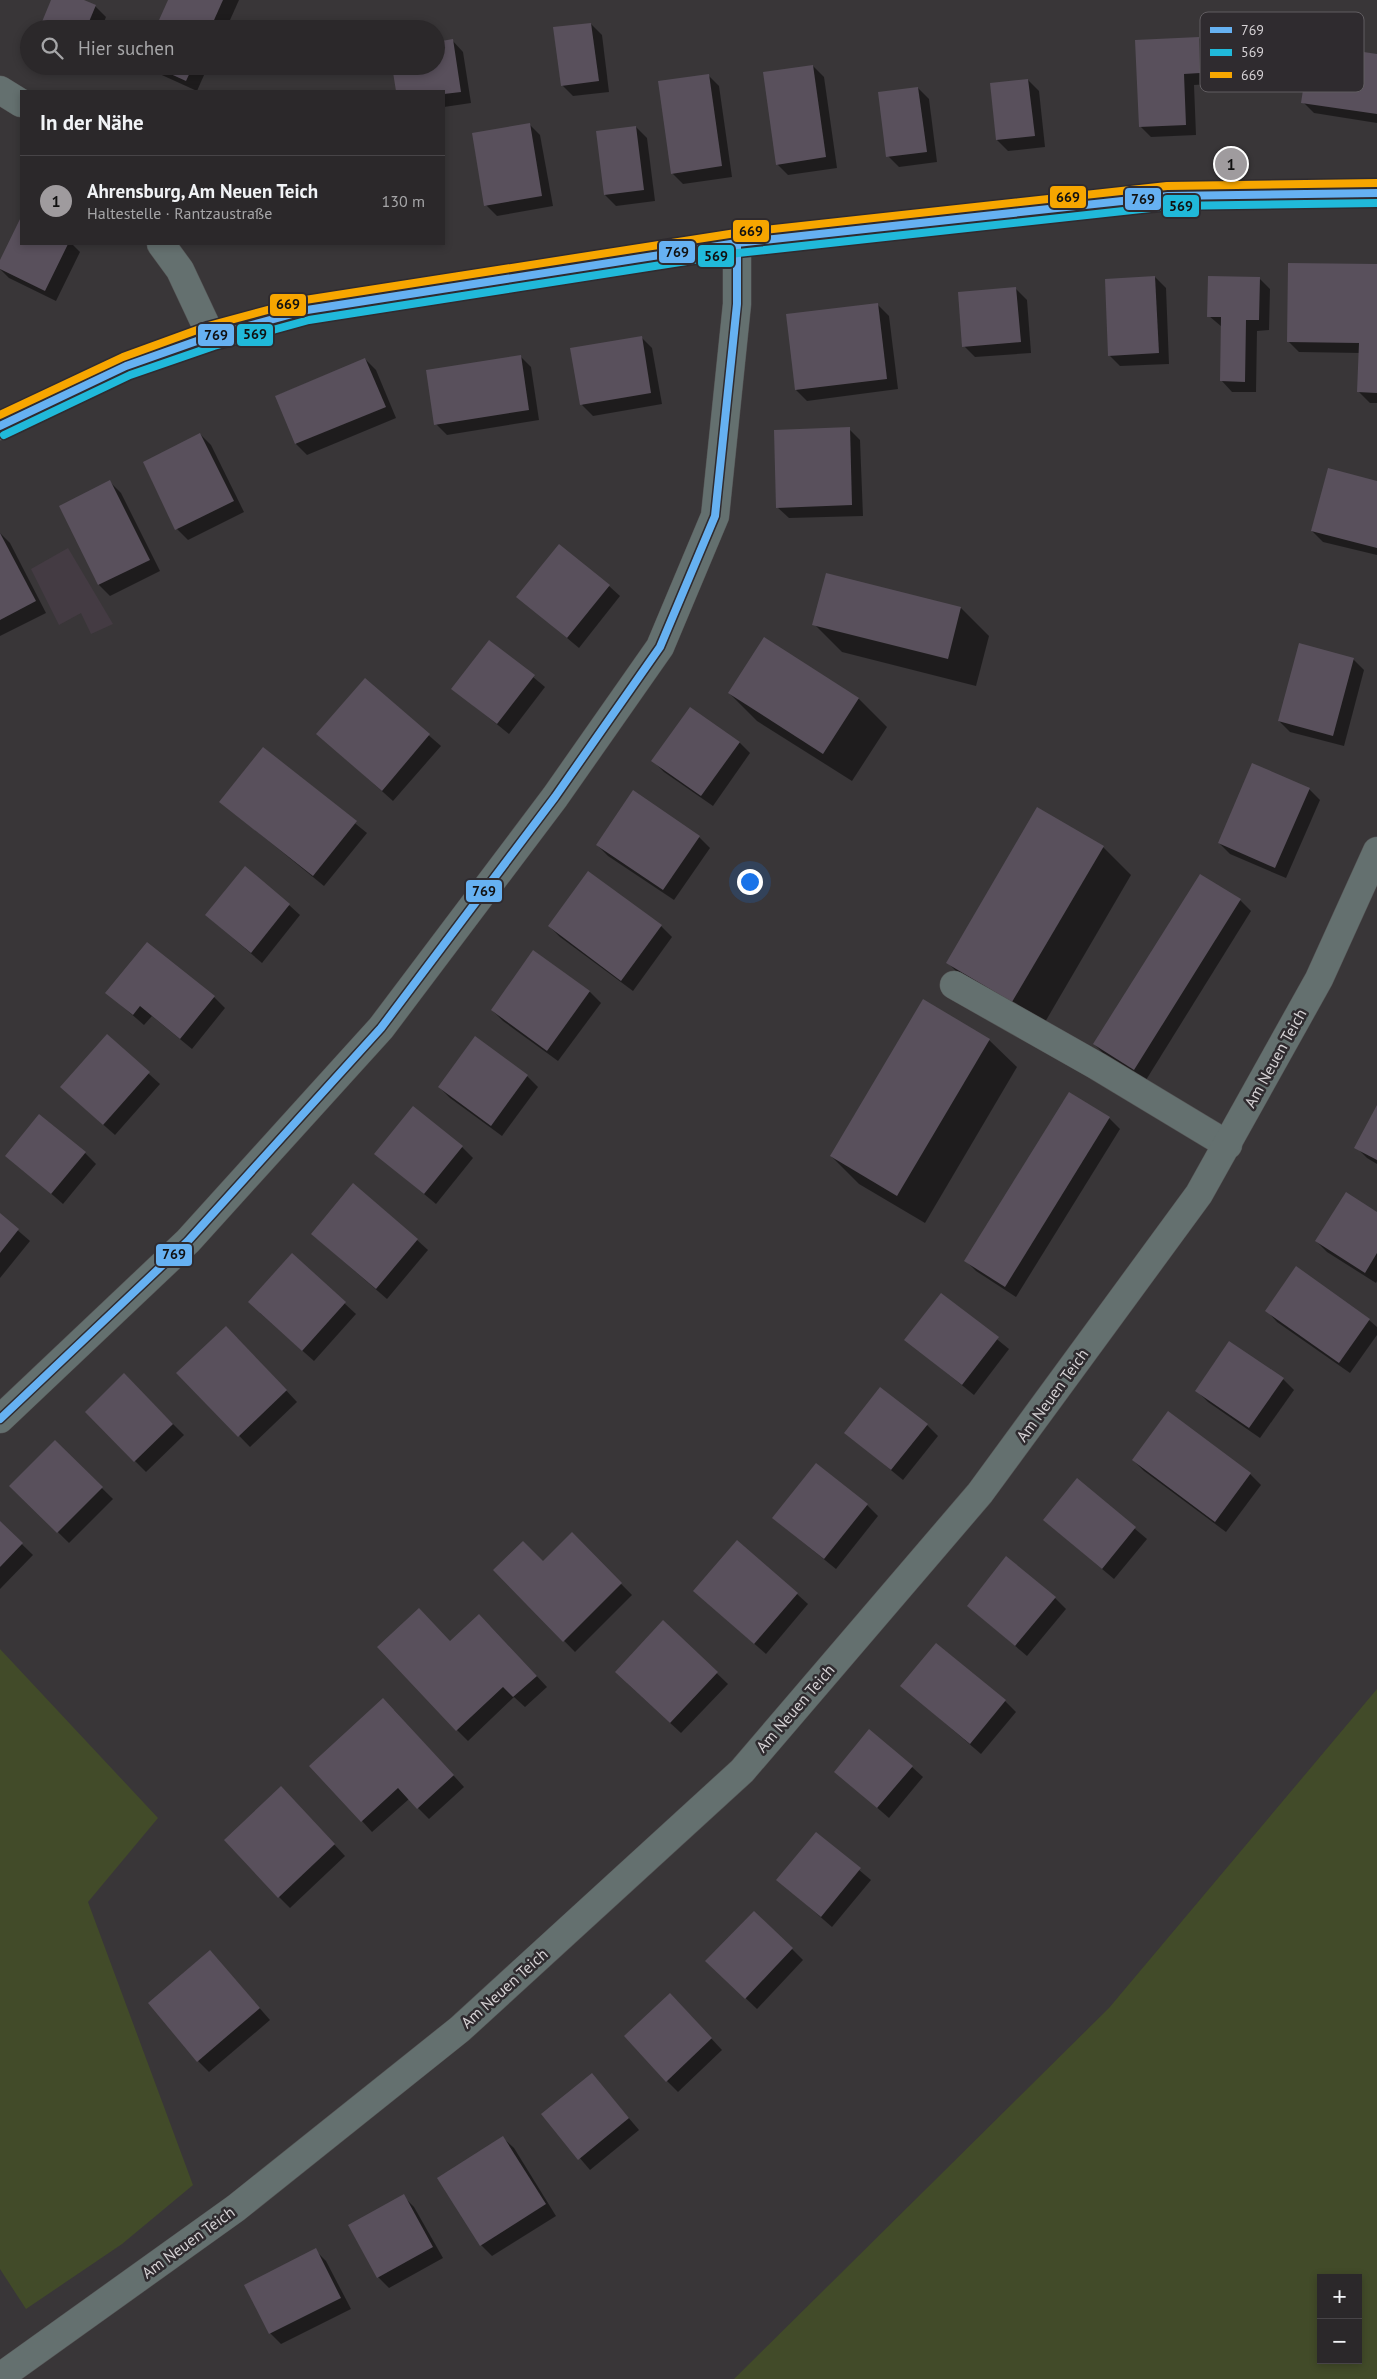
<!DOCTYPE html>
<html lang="de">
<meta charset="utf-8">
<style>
:root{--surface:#2b282a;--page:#373436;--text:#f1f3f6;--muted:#a6a6a8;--line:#474447;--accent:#9f9b9e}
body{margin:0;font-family:"PT Sans",sans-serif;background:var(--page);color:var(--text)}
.controls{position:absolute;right:15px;bottom:15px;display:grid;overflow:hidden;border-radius:0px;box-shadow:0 2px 8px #0003}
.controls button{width:45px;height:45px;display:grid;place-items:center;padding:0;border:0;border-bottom:1px solid var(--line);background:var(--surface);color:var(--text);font:25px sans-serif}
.you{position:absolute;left:749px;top:881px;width:18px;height:18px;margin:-12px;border:4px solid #fff;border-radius:50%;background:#1a73e8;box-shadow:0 0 0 8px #1a73e833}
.badge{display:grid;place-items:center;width:32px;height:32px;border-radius:50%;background:var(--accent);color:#111;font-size:16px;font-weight:700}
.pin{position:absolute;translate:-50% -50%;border:2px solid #fff;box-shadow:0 1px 5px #0006}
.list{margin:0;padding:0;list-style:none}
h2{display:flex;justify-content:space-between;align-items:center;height:65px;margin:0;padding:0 20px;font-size:21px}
h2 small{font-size:16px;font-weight:400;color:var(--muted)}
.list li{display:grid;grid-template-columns:32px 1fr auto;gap:15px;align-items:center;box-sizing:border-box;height:90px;padding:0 20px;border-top:1px solid var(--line)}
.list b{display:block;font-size:19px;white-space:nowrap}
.list p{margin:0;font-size:16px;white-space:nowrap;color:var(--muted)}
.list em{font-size:16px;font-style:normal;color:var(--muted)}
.icon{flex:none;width:28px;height:28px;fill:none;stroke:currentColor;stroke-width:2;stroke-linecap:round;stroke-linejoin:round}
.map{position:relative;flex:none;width:1377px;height:2379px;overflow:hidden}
.search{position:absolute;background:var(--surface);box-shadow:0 2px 8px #0003;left:20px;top:20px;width:425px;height:55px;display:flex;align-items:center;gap:12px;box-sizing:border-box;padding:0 18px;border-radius:28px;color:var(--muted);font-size:19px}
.panel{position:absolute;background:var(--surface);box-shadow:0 2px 8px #0003;left:20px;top:90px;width:425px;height:155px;border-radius:0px}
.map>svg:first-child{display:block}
</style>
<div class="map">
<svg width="1377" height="2379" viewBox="0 0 1377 2379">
<rect width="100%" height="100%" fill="#393638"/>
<polygon fill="#443b43" points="68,548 113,624 91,634 81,613 59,625 31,569"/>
<g fill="#424b29" fill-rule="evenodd">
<polygon points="0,1649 158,1818 88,1902 193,2185 122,2244 26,2309 0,2269"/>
<path d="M1377,1689V2379H734L1109,2008ZM1321,2278H1358V2360H1321Z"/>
</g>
<g fill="#0007">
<polygon points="53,0 81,0 95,6 106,17 101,29 40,29"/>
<polygon points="170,0 239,0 226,29 156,29"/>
<polygon points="591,24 602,35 609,92 573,96 562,85"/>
<polygon points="1199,38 1210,49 1211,84 1194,85 1196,135 1151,137 1140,126"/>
<polygon points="452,40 463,52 471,103 444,107 444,91 397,91 394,66 436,66"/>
<polygon points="1377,55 1377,123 1314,113 1303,102"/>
<polygon points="148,66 208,66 197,91 153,71"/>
<polygon points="813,66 824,77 837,168 788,175 777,164"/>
<polygon points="708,75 719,86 732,177 683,184 672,173"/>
<polygon points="1028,80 1039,91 1045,147 1008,151 997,140"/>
<polygon points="918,88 929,99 937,162 899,167 888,156"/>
<polygon points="529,124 540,135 553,206 497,216 486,205"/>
<polygon points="636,127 647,138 655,201 616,206 605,195 597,132"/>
<polygon points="21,220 21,244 72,244 80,252 56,301 9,278 0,269 0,263"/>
<polygon points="1377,265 1377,403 1370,403 1359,392 1360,353 1299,352 1288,341"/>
<polygon points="1155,277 1166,288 1169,364 1120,366 1109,355"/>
<polygon points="1259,278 1270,289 1269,330 1257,331 1256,392 1232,392 1221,380 1222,327 1209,316"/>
<polygon points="1016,289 1027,300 1031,353 975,357 964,346"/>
<polygon points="878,305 889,316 898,389 807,401 796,390"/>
<polygon points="641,337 652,348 662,404 593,416 582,405"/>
<polygon points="520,356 531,367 539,420 447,435 436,424"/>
<polygon points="365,359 376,370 396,418 307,455 296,444 276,396"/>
<polygon points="849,429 860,440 863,516 789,518 777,507"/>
<polygon points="200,434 211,445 244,512 188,540 177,529"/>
<polygon points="110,482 121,493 160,571 110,596 99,585 61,506"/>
<polygon points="1377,482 1377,555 1323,542 1312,531"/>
<polygon points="0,533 10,543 46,613 0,636"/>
<polygon points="609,586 620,596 579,648 518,597"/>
<polygon points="961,608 989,636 976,686 842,652 814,624"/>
<polygon points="764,639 859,699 887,727 852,781 757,721 729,693"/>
<polygon points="490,641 545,687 509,734 453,689"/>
<polygon points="1353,659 1364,670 1344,746 1290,732 1279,721"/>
<polygon points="365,680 441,746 393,801 318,734"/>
<polygon points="739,742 750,753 713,806 664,772 653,761"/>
<polygon points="263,749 367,833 324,886 221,802"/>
<polygon points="1309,789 1320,800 1286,878 1230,854 1219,843"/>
<polygon points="699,837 710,848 674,900 608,856 597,845"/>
<polygon points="1103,847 1131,875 1041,1029 976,991 948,963"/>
<polygon points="1240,900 1251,911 1146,1080 1105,1055 1094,1044"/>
<polygon points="289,905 300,915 262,963 206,915"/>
<polygon points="549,926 661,926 672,937 633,991 560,937"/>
<polygon points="534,952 590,992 601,1003 558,1061 503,1021 492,1010"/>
<polygon points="107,993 214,997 225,1008 192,1049 152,1016 144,1025"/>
<polygon points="107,1036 160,1084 115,1135 73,1098"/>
<polygon points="476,1038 527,1076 538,1087 502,1136 450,1098 439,1087"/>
<polygon points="989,1040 1017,1067 925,1223 859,1184 831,1156"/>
<polygon points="1377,1108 1377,1164 1367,1158 1356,1147"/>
<polygon points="1109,1118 1120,1129 1016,1297 976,1271 965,1260"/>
<polygon points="462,1147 473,1158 436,1204 376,1154"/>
<polygon points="85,1153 96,1164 63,1204 7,1155"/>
<polygon points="1377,1213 1377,1281 1376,1283 1327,1252 1316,1241"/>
<polygon points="0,1215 30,1241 0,1278"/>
<polygon points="312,1234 417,1240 428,1250 387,1299"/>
<polygon points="292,1255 356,1314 314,1361 260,1313"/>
<polygon points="941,1294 1009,1349 974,1395 906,1340"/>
<polygon points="1267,1311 1369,1320 1377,1327 1377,1335 1350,1373 1277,1322"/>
<polygon points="237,1338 297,1402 250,1447 178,1373"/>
<polygon points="124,1375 184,1435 146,1472 86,1412"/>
<polygon points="1283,1379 1294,1390 1260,1438 1208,1402 1197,1391"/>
<polygon points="927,1425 938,1436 903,1480 846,1433"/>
<polygon points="55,1442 113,1499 69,1543 11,1486"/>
<polygon points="1133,1460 1250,1474 1261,1485 1226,1532 1144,1471"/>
<polygon points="1077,1480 1147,1539 1114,1579 1044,1520"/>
<polygon points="867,1505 878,1516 836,1569 773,1518"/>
<polygon points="0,1523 33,1555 0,1589"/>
<polygon points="572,1534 632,1595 575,1652 495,1570 543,1562"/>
<polygon points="694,1591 797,1594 808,1604 766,1654"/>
<polygon points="1055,1598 1066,1609 1027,1656 968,1606"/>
<polygon points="663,1622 728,1684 681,1733 627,1683"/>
<polygon points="490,1626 547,1687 525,1707 514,1697 468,1741 457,1730 450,1642"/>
<polygon points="902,1686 1005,1701 1016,1712 981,1754"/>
<polygon points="394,1710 464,1787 429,1819 409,1799 372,1832 362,1821"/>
<polygon points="912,1767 923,1777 889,1818 836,1772"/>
<polygon points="292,1799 345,1856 290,1908 279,1897"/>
<polygon points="816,1834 871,1880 832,1927 778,1880"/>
<polygon points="792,1949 803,1960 757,2009 718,1972"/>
<polygon points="210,1952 270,2020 209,2072 198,2061"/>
<polygon points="681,2006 722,2050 678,2092 667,2081"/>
<polygon points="592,2075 639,2130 590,2170 543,2115"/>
<polygon points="503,2138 514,2148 556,2216 492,2256 481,2245 439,2179"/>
<polygon points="403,2196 414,2207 443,2258 389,2288 378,2277"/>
<polygon points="315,2250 326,2261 351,2309 281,2344 270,2333"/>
</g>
<g fill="#59505c">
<polygon points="51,0 84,0 96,5 86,29 39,29"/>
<polygon points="168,0 223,0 210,29 155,29"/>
<polygon points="591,23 599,81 561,86 553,27"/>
<polygon points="1199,37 1200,73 1184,74 1186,125 1139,127 1135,40"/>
<polygon points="453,39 461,92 444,94 444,91 396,91 392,66 436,66 436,42"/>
<polygon points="1310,44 1377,54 1377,114 1301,103"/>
<polygon points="813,65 826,157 776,165 763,72"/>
<polygon points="153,66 193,66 186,81"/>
<polygon points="709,74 722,166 671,174 658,81"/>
<polygon points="1028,79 1035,136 996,140 990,83"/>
<polygon points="918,87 927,152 886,157 878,92"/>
<polygon points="530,123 542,196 484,206 472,133"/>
<polygon points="636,126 644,190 604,195 596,131"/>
<polygon points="21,217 21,244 68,244 45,291 0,269 0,260"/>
<polygon points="1288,263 1377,264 1377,393 1357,392 1359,343 1287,342"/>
<polygon points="1155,276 1159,353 1108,356 1105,279"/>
<polygon points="1208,276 1260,277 1259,320 1246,320 1245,382 1220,381 1221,317 1207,317"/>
<polygon points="1016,287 1021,342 962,347 958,292"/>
<polygon points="878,303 887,379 795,390 786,314"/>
<polygon points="642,336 651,393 580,405 570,348"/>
<polygon points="521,355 529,410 434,425 426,370"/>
<polygon points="365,358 386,407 295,444 275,396"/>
<polygon points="850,427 852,505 776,508 774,430"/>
<polygon points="200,433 234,501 175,530 143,462"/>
<polygon points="1328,468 1377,481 1377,548 1311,531"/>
<polygon points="110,480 150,560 98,585 59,506"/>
<polygon points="0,533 36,601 0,620"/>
<polygon points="559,544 610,585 567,638 516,597"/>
<polygon points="826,573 961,607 948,659 812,625"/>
<polygon points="764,637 859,698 823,754 728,693"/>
<polygon points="489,640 535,675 497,724 451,689"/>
<polygon points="1299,643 1354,658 1333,736 1278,721"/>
<polygon points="365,678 430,734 382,791 316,734"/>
<polygon points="690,707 740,742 701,796 651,761"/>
<polygon points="263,747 357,821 313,876 219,802"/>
<polygon points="1252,763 1310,788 1275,868 1218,843"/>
<polygon points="633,790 700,836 663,890 596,845"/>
<polygon points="1037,807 1104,846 1012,1002 946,963"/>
<polygon points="245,866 290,904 251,953 205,915"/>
<polygon points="588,871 662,925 621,981 548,926"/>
<polygon points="1200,874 1241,899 1134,1070 1093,1044"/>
<polygon points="147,942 215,996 180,1039 140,1006 133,1015 105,993"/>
<polygon points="533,950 590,991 547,1051 491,1010"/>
<polygon points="923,999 990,1039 897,1196 830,1156"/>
<polygon points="107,1034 150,1072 103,1125 60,1087"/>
<polygon points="475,1036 528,1075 491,1126 438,1087"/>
<polygon points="1069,1092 1110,1117 1005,1287 964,1261"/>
<polygon points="1377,1105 1377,1160 1354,1148"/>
<polygon points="413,1106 463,1146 424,1194 374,1154"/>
<polygon points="39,1114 86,1152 51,1194 5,1156"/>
<polygon points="353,1183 418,1239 376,1289 311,1234"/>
<polygon points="1346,1192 1377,1212 1377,1253 1365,1273 1315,1241"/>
<polygon points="0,1213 19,1229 0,1253"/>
<polygon points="292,1253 346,1302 302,1351 248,1302"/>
<polygon points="1296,1266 1370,1319 1339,1363 1265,1311"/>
<polygon points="941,1293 999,1337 962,1385 904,1340"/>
<polygon points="226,1326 287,1390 238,1437 176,1373"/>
<polygon points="1229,1341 1284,1378 1249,1428 1195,1391"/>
<polygon points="124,1373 173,1424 134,1462 85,1412"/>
<polygon points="880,1387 928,1424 891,1470 844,1433"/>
<polygon points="1168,1411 1251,1473 1215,1522 1132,1460"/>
<polygon points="55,1440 103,1487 57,1533 9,1486"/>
<polygon points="816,1463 868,1504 824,1559 772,1518"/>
<polygon points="1077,1478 1136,1527 1102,1569 1043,1520"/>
<polygon points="0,1521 23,1543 0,1567"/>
<polygon points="572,1532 622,1583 563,1642 493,1570 523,1541 543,1561"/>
<polygon points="737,1540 798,1593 754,1644 693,1591"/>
<polygon points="1006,1556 1056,1597 1015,1646 967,1606"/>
<polygon points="419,1608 450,1641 479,1614 537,1676 513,1697 503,1687 456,1731 377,1647"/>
<polygon points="663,1620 718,1672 670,1723 615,1672"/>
<polygon points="936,1643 1006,1700 970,1744 900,1686"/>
<polygon points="383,1698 454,1775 417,1809 398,1788 361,1822 309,1766"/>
<polygon points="869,1729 913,1766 877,1808 834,1772"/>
<polygon points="281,1786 335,1844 278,1898 224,1840"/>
<polygon points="816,1832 861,1868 821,1917 776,1880"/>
<polygon points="754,1911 793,1948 745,1999 705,1961"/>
<polygon points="210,1950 260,2008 197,2062 148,2003"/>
<polygon points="670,1993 712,2038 666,2082 624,2036"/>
<polygon points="592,2073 629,2118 578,2160 541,2114"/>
<polygon points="503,2136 546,2204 480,2246 437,2178"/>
<polygon points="404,2194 433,2247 377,2278 348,2225"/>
<polygon points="316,2248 341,2298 269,2334 244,2285"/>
</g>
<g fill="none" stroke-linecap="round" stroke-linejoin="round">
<defs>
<g id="minor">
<polyline points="0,90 21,103"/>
<polyline points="161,244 180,270 211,336"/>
<polyline points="0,426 126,366 211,336 307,310 737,243 1168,196 1377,193"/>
<polyline points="954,985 1097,1066 1228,1145"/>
<polyline points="0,1419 188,1241 381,1028 555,797 660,647 715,516 737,304 737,243"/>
<polyline points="0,2377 236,2208 460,2029 742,1771 980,1493 1199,1194 1319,979 1377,851"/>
</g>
</defs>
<use href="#minor" stroke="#545354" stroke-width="29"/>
<use href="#minor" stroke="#64706f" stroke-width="28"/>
<defs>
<g id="bus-1">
<polyline points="0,426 126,366 211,336 307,310 737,243 1168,196 1377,193"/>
<polyline points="0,1419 188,1241 381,1028 555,797 660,647 715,516 737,304 737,243"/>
</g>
<polyline id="bus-2" points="4,435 130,375 214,346 309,320 738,253 1169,206 1377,203"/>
<polyline id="bus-3" points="0,415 123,357 208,326 305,300 736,233 1167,186 1377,183"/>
</defs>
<use href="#bus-1" stroke="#2f2b2f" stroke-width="11"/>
<use href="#bus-2" stroke="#2f2b2f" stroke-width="11"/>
<use href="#bus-3" stroke="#2f2b2f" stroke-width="11"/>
<use href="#bus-1" stroke="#66b1f2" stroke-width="8"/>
<use href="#bus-2" stroke="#20b9da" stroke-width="8"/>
<use href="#bus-3" stroke="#f7a600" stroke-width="8"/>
</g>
<g text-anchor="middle" stroke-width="5" stroke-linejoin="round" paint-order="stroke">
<g font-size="16" fill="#d6d2d5" stroke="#2f2b2f">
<text transform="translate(1275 1058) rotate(-61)" y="6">Am Neuen Teich</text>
<text transform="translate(1052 1395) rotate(-54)" y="6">Am Neuen Teich</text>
<text transform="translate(795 1708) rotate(-49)" y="6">Am Neuen Teich</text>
<text transform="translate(504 1988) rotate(-42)" y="6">Am Neuen Teich</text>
<text transform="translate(188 2242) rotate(-36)" y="6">Am Neuen Teich</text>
</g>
</g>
<rect x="1200" y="12" width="164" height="80" rx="8" fill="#2f2b2f" stroke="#615d61" stroke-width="1"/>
<rect x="1210" y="27" width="22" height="6" fill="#66b1f2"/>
<rect x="1210" y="49" width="22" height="7" fill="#20b9da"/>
<rect x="1210" y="72" width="22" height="6" fill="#f7a600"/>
<g font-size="14" fill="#d6d2d5">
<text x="1241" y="35">769</text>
<text x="1241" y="57">569</text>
<text x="1241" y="80">669</text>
</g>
<g stroke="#2f2b2f" stroke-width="2">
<rect x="1049" y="185" width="38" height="24" rx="5" fill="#f7a600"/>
<rect x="1124" y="187" width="38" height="24" rx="5" fill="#66b1f2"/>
<rect x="1162" y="194" width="38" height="24" rx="5" fill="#20b9da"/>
<rect x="732" y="219" width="38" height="24" rx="5" fill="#f7a600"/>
<rect x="658" y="240" width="38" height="24" rx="5" fill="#66b1f2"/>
<rect x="697" y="244" width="38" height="24" rx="5" fill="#20b9da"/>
<rect x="269" y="293" width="38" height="24" rx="5" fill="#f7a600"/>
<rect x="236" y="323" width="38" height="24" rx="5" fill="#20b9da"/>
<rect x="197" y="323" width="38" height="24" rx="5" fill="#66b1f2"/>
<rect x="465" y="879" width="38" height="24" rx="5" fill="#66b1f2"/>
<rect x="155" y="1243" width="38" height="24" rx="5" fill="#66b1f2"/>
</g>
<g font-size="14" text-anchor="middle" font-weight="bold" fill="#111">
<text x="1068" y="202">669</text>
<text x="1143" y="204">769</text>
<text x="1181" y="211">569</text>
<text x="751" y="236">669</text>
<text x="677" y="257">769</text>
<text x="716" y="261">569</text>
<text x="288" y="309">669</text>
<text x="255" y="339">569</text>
<text x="216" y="340">769</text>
<text x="484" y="896">769</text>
<text x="174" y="1259">769</text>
</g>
</svg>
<div class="controls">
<button>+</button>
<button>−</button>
</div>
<div class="you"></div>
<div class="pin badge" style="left:1231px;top:164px">1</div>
<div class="search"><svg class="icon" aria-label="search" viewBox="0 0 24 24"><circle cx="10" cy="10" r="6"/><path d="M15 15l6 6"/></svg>Hier suchen</div>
<section class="panel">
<h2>In der Nähe<small></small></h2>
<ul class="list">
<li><span class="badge">1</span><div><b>Ahrensburg, Am Neuen Teich</b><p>Haltestelle · Rantzaustraße</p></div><em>130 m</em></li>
</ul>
</section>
</div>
